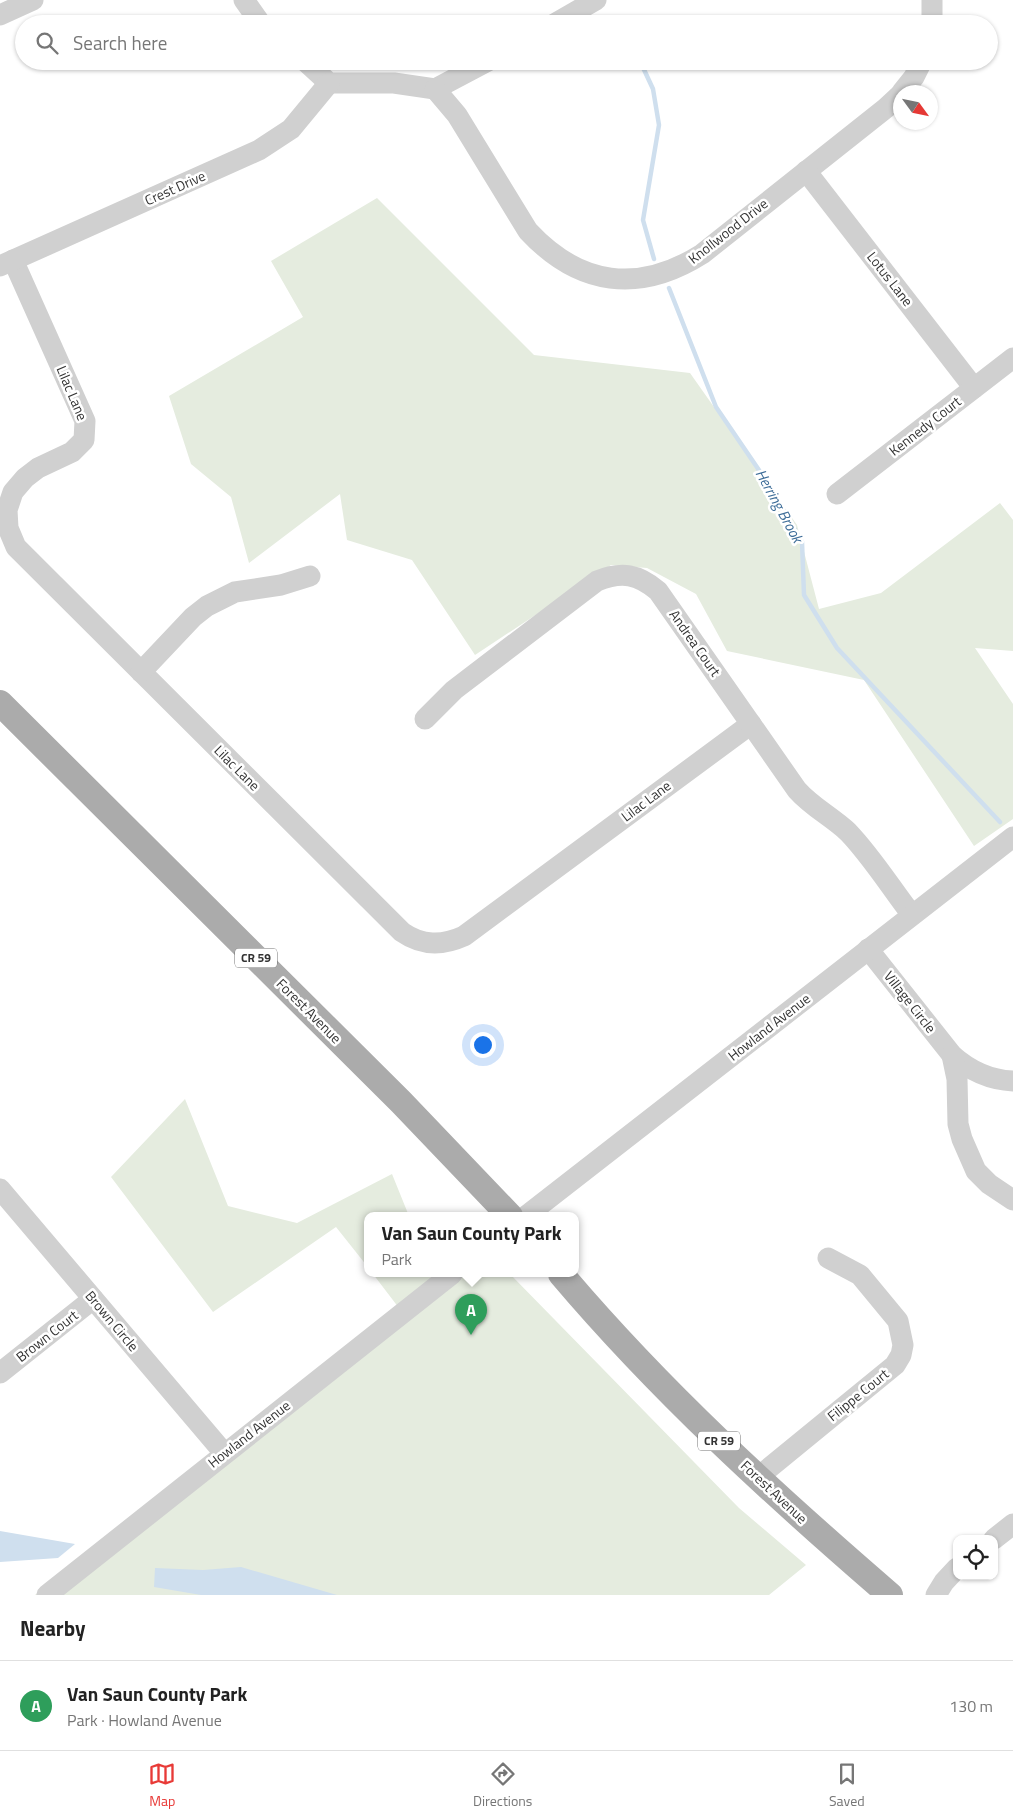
<!DOCTYPE html>
<meta charset="utf-8">
<style>
:root{--surface:#fff;--page:#f6f6f6;--text:#222;--muted:#767676;--line:#e0e0e0;--accent:#e83a37}
body{margin:0;font-family:"Titillium Web",sans-serif;background:var(--page);color:var(--text)}
.controls{position:absolute;right:15px;bottom:15px;display:grid;overflow:hidden;border-radius:10px;box-shadow:0 1px 4px #0004}
.controls button{width:45px;height:45px;display:grid;place-items:center;padding:0;border:0;border-bottom:1px solid var(--line);background:var(--surface);color:var(--text);font:25px sans-serif}
.compass{position:absolute;left:893px;top:85px;width:45px;height:45px;border-radius:50%;background:var(--surface);box-shadow:0 1px 4px #0004;rotate:123deg}
.you{position:absolute;left:482px;top:1044px;width:18px;height:18px;margin:-12px;border:4px solid #fff;border-radius:50%;background:#1a73e8;box-shadow:0 0 0 8px #1a73e833}
.badge{display:grid;place-items:center;width:32px;height:32px;border-radius:50%;background:var(--accent);color:#fff;font-size:16px;font-weight:700}
.pin{position:absolute;translate:-50% -41px;filter:drop-shadow(0 1px 2px #0008)}
.pin::after{content:'';position:absolute;top:26px;width:18px;height:15px;background:inherit;clip-path:polygon(0 0,100% 0,50% 100%)}
.popup{position:absolute;left:364px;top:1212px;width:215px;height:65px;box-sizing:border-box;display:grid;place-content:center;border-radius:10px;background:var(--surface);filter:drop-shadow(0 1px 4px #0005);font-size:16px;white-space:nowrap;color:var(--muted)}
.popup b{font-size:19px;color:var(--text)}
.popup::after{content:'';position:absolute;left:50%;top:100%;margin-left:-10px;border:10px solid transparent;border-top-color:var(--surface)}
.list{margin:0;padding:0;list-style:none}
h2{display:flex;justify-content:space-between;align-items:center;height:65px;margin:0;padding:0 20px;font-size:21px}
h2 small{font-size:16px;font-weight:400;color:var(--muted)}
.list li{display:grid;grid-template-columns:32px 1fr auto;gap:15px;align-items:center;box-sizing:border-box;height:90px;padding:0 20px;border-top:1px solid var(--line)}
.list b{display:block;font-size:19px;white-space:nowrap}
.list p{margin:0;font-size:16px;white-space:nowrap;color:var(--muted)}
.list em{font-size:16px;font-style:normal;color:var(--muted)}
.icon{flex:none;width:28px;height:28px;fill:none;stroke:currentColor;stroke-width:2;stroke-linecap:round;stroke-linejoin:round}
.map{position:relative;flex:none;width:1013px;height:1595px;overflow:hidden}
.search{position:absolute;background:var(--surface);box-shadow:0 1px 4px #0004;left:15px;right:15px;top:15px;height:55px;display:flex;align-items:center;gap:12px;box-sizing:border-box;padding:0 18px;border-radius:28px;color:var(--muted);font-size:19px}
.sheet{height:155px;background:var(--surface)}
nav{display:flex;justify-content:space-around;align-items:center;box-sizing:border-box;height:70px;border-top:1px solid var(--line);background:var(--surface);font-size:14px;color:var(--muted)}
nav a{display:grid;justify-items:center;gap:2px}
nav .on{color:var(--accent)}
.map>svg:first-child{display:block}
</style>
<div class="map">
<svg width="1013" height="1595" viewBox="0 0 1013 1595">
<rect width="100%" height="100%" fill="#fff"/>
<g fill="#e5ecdf">
<polygon points="377,198 534,355 690,373 797,525 819,609 881,593 1000,503 1013,520 1013,651 975,648 1013,704 1013,819 974,846 864,680 727,651 696,594 647,568 611,565 475,655 412,560 347,540 340,494 249,563 231,497 191,464 169,396 303,317 271,261"/>
<polygon points="185,1099 228,1206 297,1223 392,1174 409,1216 367,1216 367,1266 336,1227 213,1312 111,1177"/>
<polygon points="373,1274 433,1274 438,1285 452,1274 510,1274 739,1508 806,1565 769,1595 35,1595 402,1312"/>
</g>
<g fill="#cfdfee">
<polygon points="0,1531 75,1544 58,1558 0,1562"/>
<polygon points="241,1567 337,1595 201,1595 154,1587 155,1568 203,1570"/>
</g>
<g fill="none" stroke-linecap="round" stroke-linejoin="round">
<g stroke="#cfdfee" stroke-width="4.5">
<polyline points="640,61 653,89 659,125 643,220 654,259"/>
<polyline points="669,288 716,407 767,482 802,542 804,595 837,648 1000,822"/>
</g>
<g stroke="#d0d0d0" stroke-width="21">
<polyline points="244,0 261,24"/>
<polyline points="0,15 33,0"/>
<polyline points="554,24 596,0"/>
<polyline points="932,24 932,0"/>
<polyline points="305,61 329,83 394,83 435,89 488,61"/>
<path d="M435,89L457,115L528,231C579,286 639,294 702,254L886,108L900,95"/>
<polyline points="902,92 914,77 922,61"/>
<polyline points="806,171 974,388"/>
<path d="M13,260L85,421L84,440L72,452L38,468L25,478L13,492L7,510L8,528L16,547L402,932C422,946 442,946 464,936L751,724"/>
<polyline points="0,266 259,150 291,129 329,83"/>
<polyline points="837,494 1013,358"/>
<polyline points="141,672 193,617 207,606 235,592 281,585 310,576"/>
<path d="M425,719L454,690L597,581C622,571 638,574 658,591L797,790C812,807 832,817 848,832C872,857 891,888 912,915"/>
<path d="M868,949L952,1055C970,1071 989,1080 1013,1081"/>
<polyline points="952,1055 957,1079 958,1124 962,1139 976,1171 989,1184 1013,1200"/>
<polyline points="0,1189 224,1453"/>
<polyline points="526,1216 1013,837"/>
<polyline points="0,1373 93,1299"/>
<polyline points="757,1478 895,1365 901,1355 903,1345 898,1321 860,1275 828,1258"/>
<polyline points="994,1539 1013,1524"/>
<polyline points="47,1595 452,1274"/>
<polyline points="936,1595 944,1582 957,1568"/>
</g>
<g stroke="#ababab" stroke-width="26">
<polyline points="0,703 401,1102 510,1216"/>
<path d="M561,1274C660,1391 774,1495 890,1595"/>
</g>
</g>
<g text-anchor="middle" stroke-width="5" stroke-linejoin="round" paint-order="stroke">
<g fill="#fff" stroke="#707070" stroke-width="1">
<rect x="235" y="948.5" width="42" height="19" rx="4"/>
<rect x="698" y="1431.5" width="42" height="19" rx="4"/>
</g>
<g font-size="12" font-weight="bold" fill="#333">
<text x="256" y="962">CR 59</text>
<text x="719" y="1445">CR 59</text>
</g>
<g font-size="14" fill="#333" stroke="#fff">
<text transform="translate(175 188) rotate(-24)" y="5">Crest Drive</text>
<text transform="translate(728 231) rotate(-38)" y="5">Knollwood Drive</text>
<text transform="translate(890 279) rotate(52)" y="5">Lotus Lane</text>
<text transform="translate(72 393) rotate(67)" y="5">Lilac Lane</text>
<text transform="translate(925 426) rotate(-38)" y="5">Kennedy Court</text>
<text transform="translate(695 643) rotate(55)" y="5">Andrea Court</text>
<text transform="translate(237 768) rotate(45)" y="5">Lilac Lane</text>
<text transform="translate(646 801) rotate(-37)" y="5">Lilac Lane</text>
<text transform="translate(910 1002) rotate(52)" y="5">Village Circle</text>
<text transform="translate(309 1011) rotate(45)" y="5">Forest Avenue</text>
<text transform="translate(769 1027) rotate(-38)" y="5">Howland Avenue</text>
<text transform="translate(112 1321) rotate(50)" y="5">Brown Circle</text>
<text transform="translate(47 1336) rotate(-38)" y="5">Brown Court</text>
<text transform="translate(858 1395) rotate(-39)" y="5">Filippe Court</text>
<text transform="translate(249 1434) rotate(-38)" y="5">Howland Avenue</text>
<text transform="translate(774 1492) rotate(43)" y="5">Forest Avenue</text>
</g>
<g font-size="15" font-style="italic" fill="#3e6d98" stroke="#fff">
<text transform="translate(779 506) rotate(61)" y="5">Herring Brook</text>
</g>
</g>
</svg>
<div class="controls">
<button><svg class="icon" aria-label="locate" viewBox="0 0 24 24"><circle cx="12" cy="12" r="6"/><path d="M12 2v4M12 18v4M2 12h4M18 12h4"/></svg></button>
</div>
<svg class="compass" viewBox="-18 -18 36 36"><path d="M0-13l5 13h-10z" fill="#e53935"/><path d="M0 13l5-13h-10z" fill="#767676"/></svg>
<div class="you"></div>
<div class="pin badge" style="left:471px;top:1335px;background:#2e9e5b">A</div>
<div class="popup"><b>Van Saun County Park</b>Park</div>
<div class="search"><svg class="icon" aria-label="search" viewBox="0 0 24 24"><circle cx="10" cy="10" r="6"/><path d="M15 15l6 6"/></svg>Search here</div>
</div>
<section class="sheet">
<h2>Nearby<small></small></h2>
<ul class="list">
<li><span class="badge" style="background:#2e9e5b">A</span><div><b>Van Saun County Park</b><p>Park · Howland Avenue</p></div><em>130 m</em></li>
</ul>
</section>
<nav>
<a class="on"><svg class="icon" aria-label="map" viewBox="0 0 24 24"><path d="M3 6l6-2 6 2 6-2v14l-6 2-6-2-6 2zM9 4v14M15 6v14"/></svg>Map</a>
<a><svg class="icon" aria-label="directions" viewBox="0 0 24 24"><path d="M12 3l9 9-9 9-9-9zM9 14v-3h6M13 9l2 2-2 2"/></svg>Directions</a>
<a><svg class="icon" aria-label="saved" viewBox="0 0 24 24"><path d="M7 4h10v16l-5-4-5 4z"/></svg>Saved</a>
</nav>
